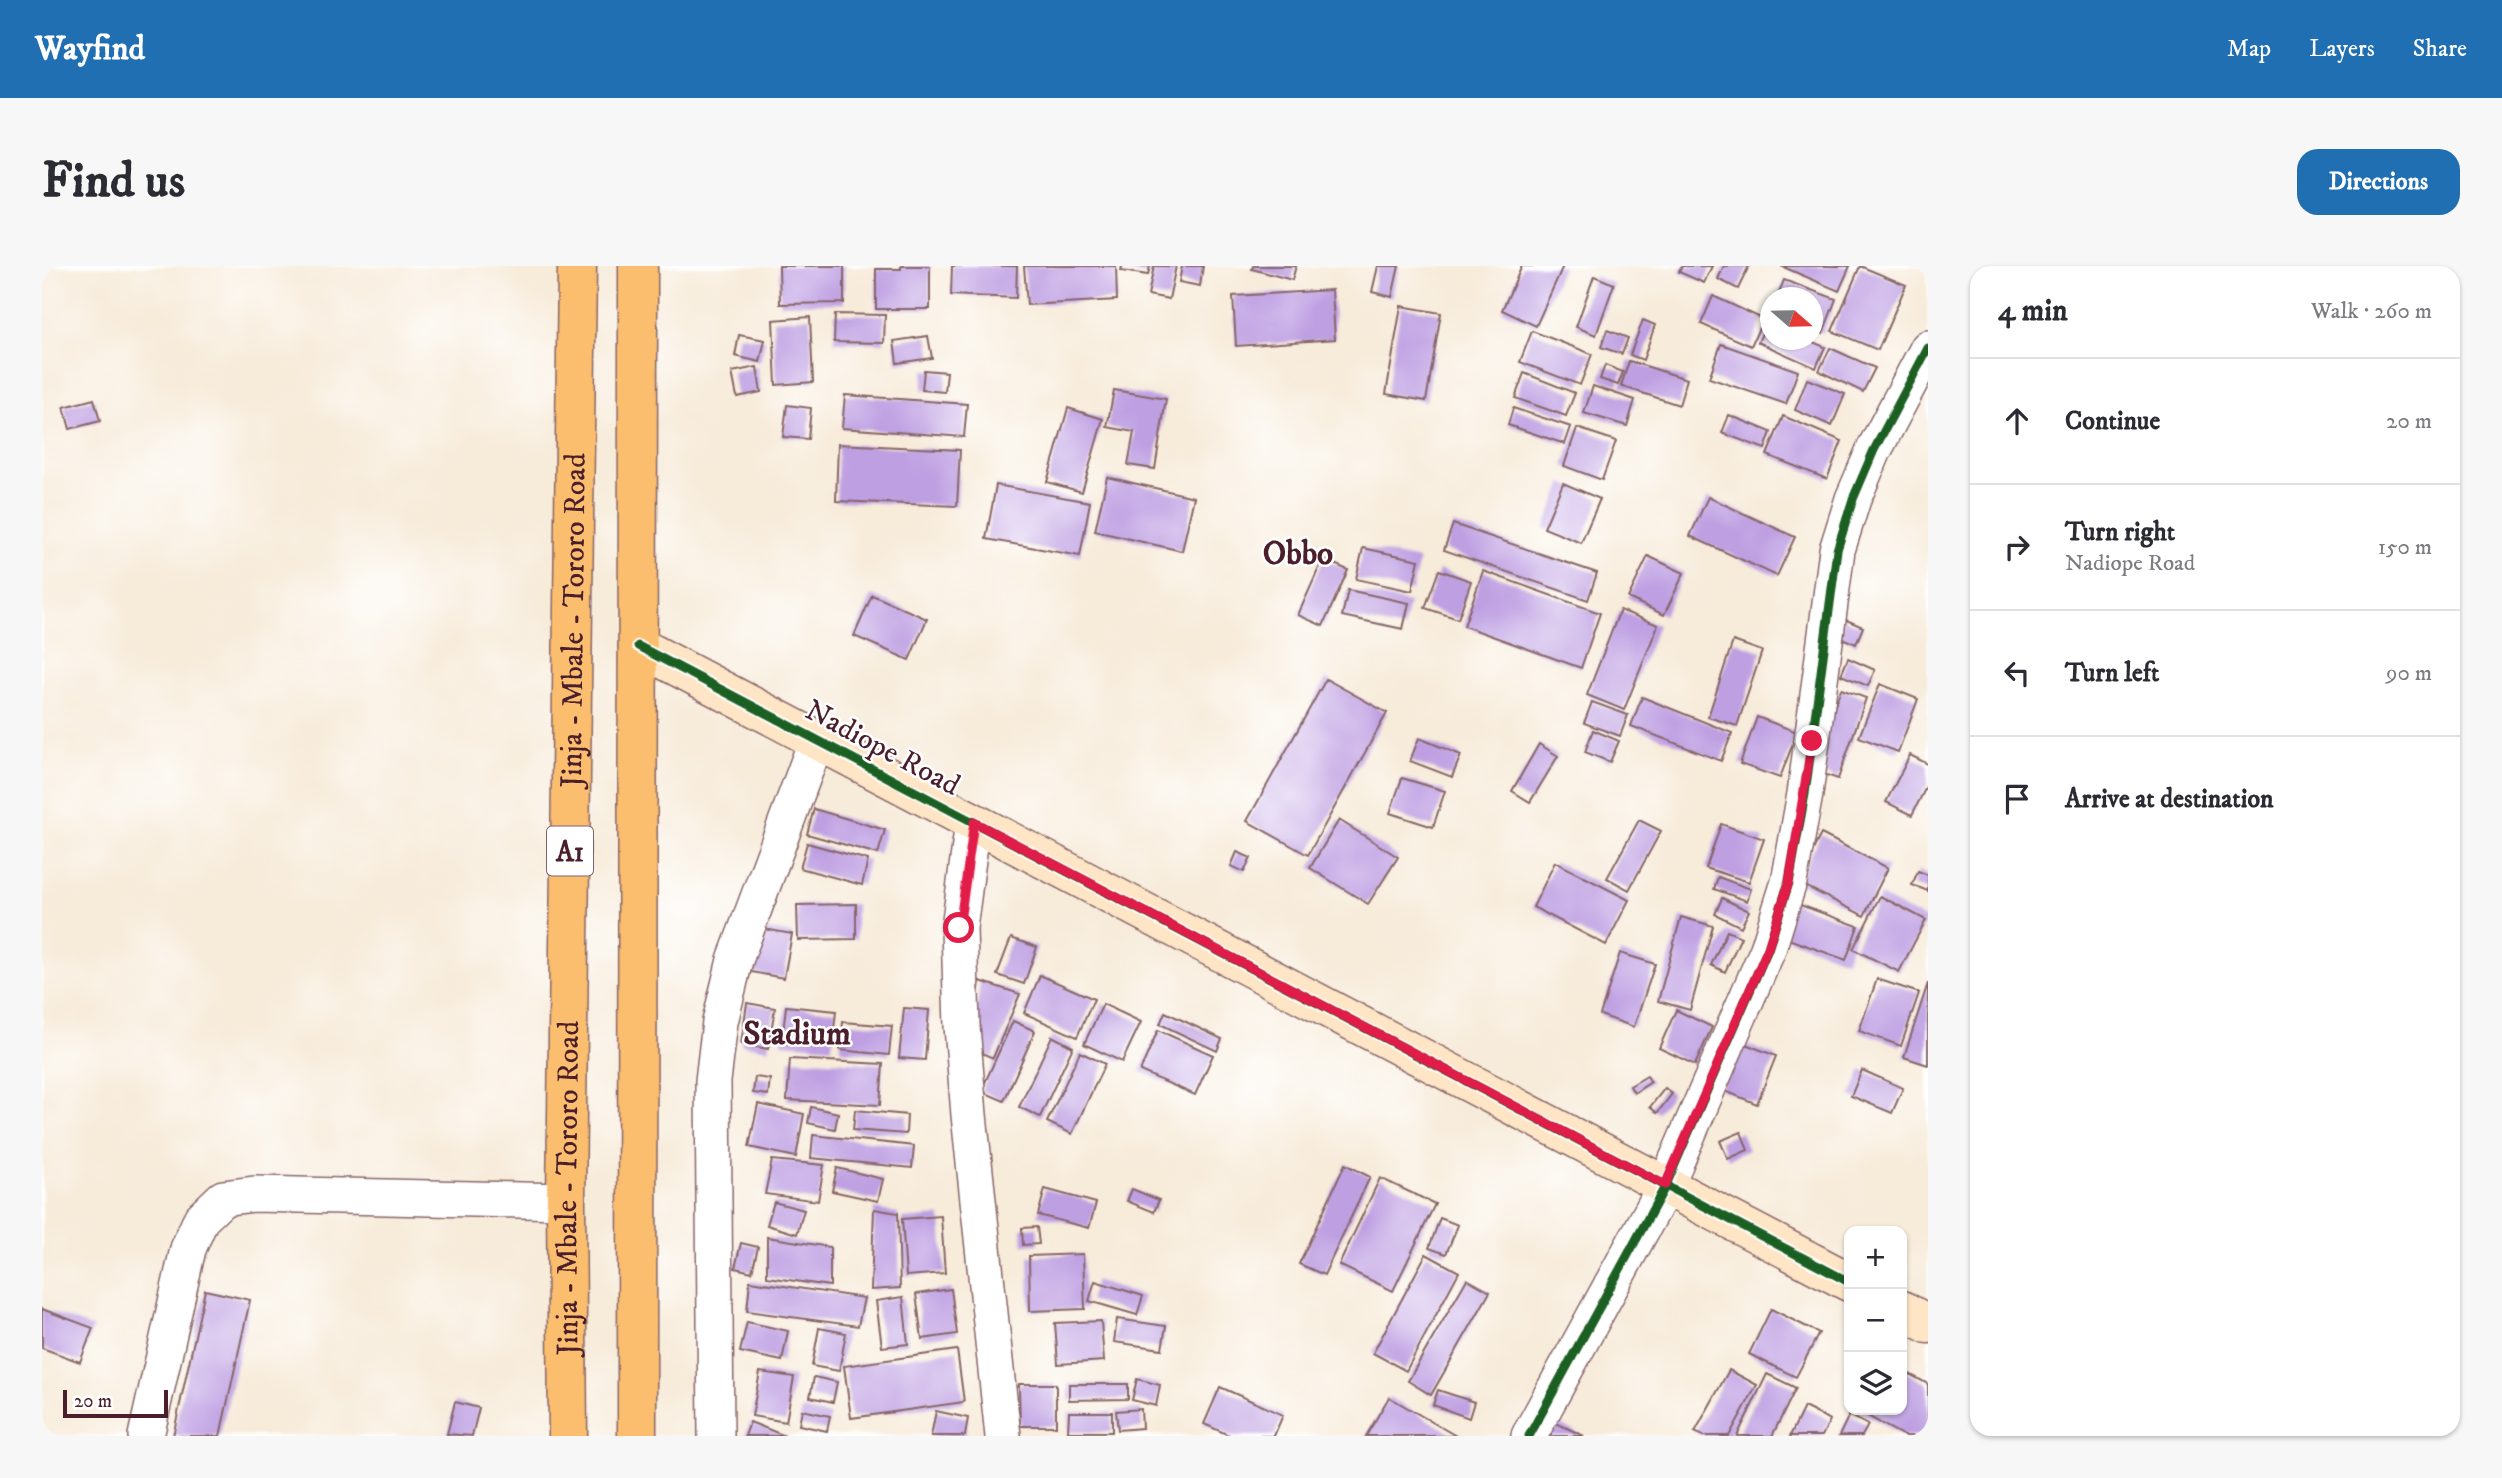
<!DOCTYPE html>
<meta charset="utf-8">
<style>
:root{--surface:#fff;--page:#f7f7f7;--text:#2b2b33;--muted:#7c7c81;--line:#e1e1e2;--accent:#1f6fb2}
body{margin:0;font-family:"IM FELL DW Pica",serif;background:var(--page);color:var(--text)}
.controls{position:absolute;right:21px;bottom:21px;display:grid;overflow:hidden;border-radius:14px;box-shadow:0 2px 5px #0004}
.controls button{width:63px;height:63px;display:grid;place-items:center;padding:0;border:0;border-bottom:2px solid var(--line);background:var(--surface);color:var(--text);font:35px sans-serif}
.compass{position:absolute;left:1718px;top:21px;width:63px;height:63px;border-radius:50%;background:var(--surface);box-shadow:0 2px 5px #0004;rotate:110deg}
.scale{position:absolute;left:21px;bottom:18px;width:105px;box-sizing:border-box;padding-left:7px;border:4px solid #4a1f2b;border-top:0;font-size:19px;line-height:24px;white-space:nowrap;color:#4a1f2b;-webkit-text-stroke:5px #fff;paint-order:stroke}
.stop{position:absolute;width:21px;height:21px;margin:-16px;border:5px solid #e11d48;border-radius:50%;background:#fff}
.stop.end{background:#e11d48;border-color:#fff;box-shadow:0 2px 7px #0008}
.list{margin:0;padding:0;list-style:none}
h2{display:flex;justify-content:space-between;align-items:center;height:91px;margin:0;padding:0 28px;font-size:30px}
h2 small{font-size:23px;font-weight:400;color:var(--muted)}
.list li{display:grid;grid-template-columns:46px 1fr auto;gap:21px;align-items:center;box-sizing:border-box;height:126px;padding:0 28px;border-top:2px solid var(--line)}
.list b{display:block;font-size:26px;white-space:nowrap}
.list p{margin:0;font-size:23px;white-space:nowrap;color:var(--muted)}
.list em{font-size:23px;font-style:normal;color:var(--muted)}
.icon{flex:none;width:38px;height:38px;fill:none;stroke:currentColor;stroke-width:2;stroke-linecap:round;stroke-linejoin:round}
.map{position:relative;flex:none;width:1886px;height:1170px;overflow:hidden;border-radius:21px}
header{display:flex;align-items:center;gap:42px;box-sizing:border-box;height:98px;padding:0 35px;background:var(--accent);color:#fff}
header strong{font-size:33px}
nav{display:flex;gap:38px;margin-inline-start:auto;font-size:24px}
.intro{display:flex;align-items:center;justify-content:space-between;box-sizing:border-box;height:168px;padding:0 42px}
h1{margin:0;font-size:49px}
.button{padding:18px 32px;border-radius:21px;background:var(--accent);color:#fff;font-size:24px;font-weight:700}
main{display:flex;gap:42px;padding:0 42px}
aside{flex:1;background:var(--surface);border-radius:21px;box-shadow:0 2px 5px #0004}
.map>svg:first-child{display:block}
</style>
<header>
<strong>Wayfind</strong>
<nav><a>Map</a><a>Layers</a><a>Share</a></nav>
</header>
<div class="intro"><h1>Find us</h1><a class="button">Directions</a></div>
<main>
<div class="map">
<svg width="1886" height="1170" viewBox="0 0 1886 1170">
<rect width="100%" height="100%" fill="#fff"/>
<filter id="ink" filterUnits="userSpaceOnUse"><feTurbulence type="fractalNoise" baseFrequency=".0143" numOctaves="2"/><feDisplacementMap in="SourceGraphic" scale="14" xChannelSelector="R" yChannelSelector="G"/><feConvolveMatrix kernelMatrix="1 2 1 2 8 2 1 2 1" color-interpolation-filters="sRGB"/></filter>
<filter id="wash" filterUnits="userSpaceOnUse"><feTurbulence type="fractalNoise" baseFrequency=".00686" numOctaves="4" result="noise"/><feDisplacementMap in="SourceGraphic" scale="28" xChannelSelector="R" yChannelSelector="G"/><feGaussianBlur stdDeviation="1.57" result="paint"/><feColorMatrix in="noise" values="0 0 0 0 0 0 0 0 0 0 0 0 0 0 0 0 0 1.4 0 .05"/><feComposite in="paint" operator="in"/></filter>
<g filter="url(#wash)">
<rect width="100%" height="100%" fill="#f7ebd9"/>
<g id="blocks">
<g fill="#be9fe2">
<polygon points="737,0 802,0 802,37 738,38"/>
<polygon points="859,0 888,0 888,43 834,43 834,3 859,3"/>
<polygon points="910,0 975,0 974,32 909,29"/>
<polygon points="982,0 1074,0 1075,34 985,39"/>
<polygon points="1080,0 1108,0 1106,9 1079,5"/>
<polygon points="1112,0 1134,0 1127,33 1106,29"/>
<polygon points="1140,0 1161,0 1158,20 1137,16"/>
<polygon points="1211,0 1254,0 1250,14 1210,3"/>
<polygon points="1336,0 1357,0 1350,31 1330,26"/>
<polygon points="1480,0 1521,0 1494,60 1460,44"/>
<polygon points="1640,0 1670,0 1662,17 1637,6"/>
<polygon points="1682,0 1707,0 1696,23 1676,13"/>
<polygon points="1739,0 1808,0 1797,25"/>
<polygon points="1818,0 1864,19 1836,84 1790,65"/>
<polygon points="1552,10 1572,18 1554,69 1534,61"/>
<polygon points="1742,14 1794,33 1781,67 1770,63 1770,32 1735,32"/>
<polygon points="1290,24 1293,73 1194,80 1191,30"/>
<polygon points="1671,30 1721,53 1709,80 1659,58"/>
<polygon points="1359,40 1399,47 1384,135 1344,128"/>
<polygon points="793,48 843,49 842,77 792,76"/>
<polygon points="768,51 771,116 734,119 731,54"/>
<polygon points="1601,54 1613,59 1601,94 1588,89"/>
<polygon points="1726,55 1728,57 1728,74 1766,74 1783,81 1774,102 1716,76"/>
<polygon points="1565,64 1586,72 1580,88 1559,81"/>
<polygon points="1490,65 1550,88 1538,119 1478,96"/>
<polygon points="697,69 723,74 718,96 693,90"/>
<polygon points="886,70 890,92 855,97 852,75"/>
<polygon points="1679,78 1756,105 1744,138 1667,112"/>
<polygon points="1788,82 1833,102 1821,126 1777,105"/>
<polygon points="1587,95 1645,113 1637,139 1579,120"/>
<polygon points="1563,99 1581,106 1576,119 1558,113"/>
<polygon points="715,101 719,126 695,131 690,106"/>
<polygon points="882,104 905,106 903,126 880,124"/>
<polygon points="1482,107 1533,127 1524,150 1473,132"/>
<polygon points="1765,113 1803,128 1790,160 1753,144"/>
<polygon points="1551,120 1593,134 1585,160 1542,147"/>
<polygon points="1072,124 1124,133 1113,203 1086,199 1092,166 1065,161"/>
<polygon points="803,129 925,138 922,171 800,162"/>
<polygon points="52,133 58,155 28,163 22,141"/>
<polygon points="745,139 769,142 766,173 741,171"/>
<polygon points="1026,142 1061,153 1040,226 1005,216"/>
<polygon points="1471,142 1529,161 1523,178 1466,159"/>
<polygon points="1687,149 1729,166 1723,183 1680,167"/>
<polygon points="1741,150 1800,175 1785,213 1725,189"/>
<polygon points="1535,162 1574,175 1560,214 1522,200"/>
<polygon points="796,178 918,184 915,240 794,235"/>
<polygon points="1065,211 1152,231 1140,285 1053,265"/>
<polygon points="1521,217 1558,233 1539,277 1502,262"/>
<polygon points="954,219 1048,236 1038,290 944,273"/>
<polygon points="1666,231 1753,271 1735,310 1648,270"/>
<polygon points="1411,258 1555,307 1546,334 1402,284"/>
<polygon points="1321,282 1377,294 1370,325 1314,313"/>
<polygon points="1606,290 1642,307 1622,349 1586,332"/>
<polygon points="1281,293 1306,304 1281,360 1256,349"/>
<polygon points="1397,304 1429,315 1416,353 1383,342"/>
<polygon points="1441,305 1558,347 1539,402 1422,360"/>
<polygon points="1306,324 1367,337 1361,363 1300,350"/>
<polygon points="830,329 885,353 867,394 812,370"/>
<polygon points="1578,344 1616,359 1582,444 1545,429"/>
<polygon points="1802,353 1821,361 1814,378 1795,370"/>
<polygon points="1691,375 1720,385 1695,460 1666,451"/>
<polygon points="1806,392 1833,404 1826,420 1799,409"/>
<polygon points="1284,413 1345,447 1266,589 1205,555"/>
<polygon points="1838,418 1876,433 1856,486 1817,471"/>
<polygon points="1799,423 1824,432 1796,513 1770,504"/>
<polygon points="1600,431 1690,467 1679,495 1589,460"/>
<polygon points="1550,436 1586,449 1578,470 1542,457"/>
<polygon points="1715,451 1755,466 1738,512 1698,498"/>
<polygon points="1551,464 1577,475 1568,496 1543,486"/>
<polygon points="1377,472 1419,489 1410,511 1368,495"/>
<polygon points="1497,478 1516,490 1488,536 1470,525"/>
<polygon points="1868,489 1886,498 1886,517 1870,549 1844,536"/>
<polygon points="1360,512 1403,525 1391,561 1348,547"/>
<polygon points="772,543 843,564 836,588 765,568"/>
<polygon points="1297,554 1356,591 1326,638 1268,602"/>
<polygon points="1597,554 1619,565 1587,624 1565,612"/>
<polygon points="1679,558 1722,573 1707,616 1664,602"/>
<polygon points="1779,568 1846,602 1822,650 1755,616"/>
<polygon points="765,577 826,594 820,619 758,602"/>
<polygon points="1195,586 1209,592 1202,606 1189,600"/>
<polygon points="1513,596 1587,634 1564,679 1491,641"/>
<polygon points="1876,605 1886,609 1886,625 1870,619"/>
<polygon points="1676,611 1709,623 1705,635 1672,623"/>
<polygon points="1838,630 1884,654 1857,706 1811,683"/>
<polygon points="1680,632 1707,645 1699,661 1673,648"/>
<polygon points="1750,636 1816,660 1804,694 1738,670"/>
<polygon points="814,638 814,673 756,674 755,639"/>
<polygon points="1639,651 1671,660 1648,744 1616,735"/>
<polygon points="717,662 750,668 742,712 709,706"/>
<polygon points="1685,665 1699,671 1683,706 1669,699"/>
<polygon points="969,672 995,681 982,718 955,709"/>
<polygon points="1578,687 1613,698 1592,761 1558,749"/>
<polygon points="998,709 1052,733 1035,771 982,747"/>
<polygon points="1835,713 1877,727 1859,780 1817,765"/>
<polygon points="938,715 978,728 951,792 930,783"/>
<polygon points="1886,717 1886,799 1862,791"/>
<polygon points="705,737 733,742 726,783 699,778"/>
<polygon points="1061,738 1099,756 1080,796 1042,778"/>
<polygon points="744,740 794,745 790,781 740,777"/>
<polygon points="862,742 887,744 883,794 857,792"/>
<polygon points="1634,744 1670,761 1653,799 1617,782"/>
<polygon points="1123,746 1180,773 1175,785 1118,758"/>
<polygon points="971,755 993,765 962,835 939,825"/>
<polygon points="801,756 850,760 847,789 798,784"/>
<polygon points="1116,764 1171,789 1153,829 1098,805"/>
<polygon points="1010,770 1031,781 998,851 977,841"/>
<polygon points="1696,775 1734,790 1715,838 1678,823"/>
<polygon points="1038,786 1063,798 1030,868 1005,856"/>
<polygon points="748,793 841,798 838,839 745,834"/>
<polygon points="1820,804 1861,822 1850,847 1809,830"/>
<polygon points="1605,810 1609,816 1592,827 1588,820"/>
<polygon points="713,811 728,813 726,829 711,827"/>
<polygon points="1623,822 1630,828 1615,847 1608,841"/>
<polygon points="716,838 762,848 754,891 707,881"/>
<polygon points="769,841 796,847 793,863 766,857"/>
<polygon points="813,844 865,849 864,868 811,864"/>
<polygon points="1699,866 1706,884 1686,893 1678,875"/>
<polygon points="771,869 872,880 870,902 769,892"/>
<polygon points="730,894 782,899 776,935 723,928"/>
<polygon points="1303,898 1328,911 1282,1009 1257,998"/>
<polygon points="795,902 841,913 836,935 790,925"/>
<polygon points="1338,912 1393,938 1351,1025 1297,999"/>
<polygon points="1003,923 1054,937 1047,962 996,949"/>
<polygon points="1090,923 1117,934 1112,946 1085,935"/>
<polygon points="732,936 762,944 755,968 725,959"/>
<polygon points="832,943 856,947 858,1022 829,1024"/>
<polygon points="899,950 903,1007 864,1010 860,953"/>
<polygon points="1398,952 1416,959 1404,988 1387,982"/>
<polygon points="995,961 997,978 981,979 980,962"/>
<polygon points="725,971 788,981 788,1020 725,1011"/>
<polygon points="699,977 716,981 710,1006 693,1002"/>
<polygon points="1041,988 1043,1043 988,1045 987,990"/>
<polygon points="1384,988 1417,1006 1364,1105 1331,1087"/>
<polygon points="1425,1013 1448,1026 1389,1129 1366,1115"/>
<polygon points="708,1015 822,1032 816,1060 705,1045"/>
<polygon points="1053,1015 1101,1030 1095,1049 1047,1035"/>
<polygon points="909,1023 915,1068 880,1073 874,1028"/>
<polygon points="163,1024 208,1034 178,1170 131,1170"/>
<polygon points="861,1031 866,1078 840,1081 834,1035"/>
<polygon points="0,1043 51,1062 38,1096 0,1082"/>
<polygon points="1729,1043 1777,1067 1754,1111 1707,1088"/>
<polygon points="1075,1053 1124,1060 1120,1083 1072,1076"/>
<polygon points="1059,1055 1062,1095 1016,1098 1013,1057"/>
<polygon points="705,1056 746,1065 740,1095 698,1086"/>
<polygon points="777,1062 804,1067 797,1105 770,1100"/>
<polygon points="915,1084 922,1136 809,1152 802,1100"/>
<polygon points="1687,1104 1715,1119 1687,1170 1661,1170 1653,1166"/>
<polygon points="1860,1104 1886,1118 1886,1170 1862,1170 1815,1144 1860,1144"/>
<polygon points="718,1106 752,1111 744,1156 710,1150"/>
<polygon points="1725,1108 1754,1122 1730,1170 1695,1170"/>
<polygon points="772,1111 795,1116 791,1136 768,1131"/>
<polygon points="1095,1113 1118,1119 1114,1140 1090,1134"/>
<polygon points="977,1118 1014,1118 1014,1160 978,1160"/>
<polygon points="1027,1118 1086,1118 1086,1133 1027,1134"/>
<polygon points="1178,1121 1241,1149 1232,1170 1189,1170 1162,1158"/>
<polygon points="1396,1124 1432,1136 1427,1152 1391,1139"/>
<polygon points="1347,1131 1414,1170 1324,1170"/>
<polygon points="413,1136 437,1142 430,1170 405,1168"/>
<polygon points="1762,1141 1788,1154 1780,1170 1748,1170"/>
<polygon points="1099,1143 1100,1162 1076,1164 1074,1145"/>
<polygon points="760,1144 788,1150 785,1165 757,1159"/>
<polygon points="894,1145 926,1152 923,1170 889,1170"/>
<polygon points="1027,1146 1070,1146 1070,1166 1026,1166"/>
<polygon points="1807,1149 1826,1159 1820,1170 1797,1170"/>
<polygon points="708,1156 743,1170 703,1170"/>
<polygon points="1512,1156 1542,1170 1506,1170"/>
</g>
</g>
</g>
<g filter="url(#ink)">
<use href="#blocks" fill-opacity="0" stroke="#876668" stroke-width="2"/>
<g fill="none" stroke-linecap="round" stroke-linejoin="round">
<defs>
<g id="street">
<polyline points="931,556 917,662 920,760 927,849 961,1170"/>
<polyline points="104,1170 146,983 159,953 181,932 212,928 524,935"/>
<polyline points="674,1170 671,815 678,756 693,694 775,473"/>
<polyline points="1487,1170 1624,919 1726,683 1747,616 1763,528 1795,284 1811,233 1832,184 1886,82"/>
</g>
<g id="secondary">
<polyline points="596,380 1807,1016"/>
<polyline points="1860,1044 1886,1058"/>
</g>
<g id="highway">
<path id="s1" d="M526,1170L524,935L535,0"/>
<polyline points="595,1170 596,0"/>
</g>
</defs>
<use href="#street" stroke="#876668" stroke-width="38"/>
<use href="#secondary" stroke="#876668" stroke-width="41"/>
<use href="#highway" stroke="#876668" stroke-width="41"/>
<use href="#street" stroke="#fff" stroke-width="35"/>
<use href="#secondary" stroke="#fde5c5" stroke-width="38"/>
<use href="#highway" stroke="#fbbd6e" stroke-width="38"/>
<defs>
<g id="cycleway">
<polyline points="596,380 1807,1016"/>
<polyline points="1487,1170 1624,919 1726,683 1747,616 1763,528 1795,284 1811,233 1832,184 1886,82"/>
</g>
</defs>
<use href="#cycleway" stroke="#fff" stroke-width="13"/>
<use href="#cycleway" stroke="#1b5e20" stroke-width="9"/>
</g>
</g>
<g fill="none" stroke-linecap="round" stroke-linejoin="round" filter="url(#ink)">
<polyline stroke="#e11d48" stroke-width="9" points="917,662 932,556 1623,919 1726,682 1747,616 1770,475"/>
</g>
<g text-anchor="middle" stroke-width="5" stroke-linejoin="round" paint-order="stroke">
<rect fill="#fff" stroke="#80626b" stroke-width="2" x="505" y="560.5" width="46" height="49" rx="5"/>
<g font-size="28" font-weight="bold" fill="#4a1f2b">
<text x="528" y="595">A1</text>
</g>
<g font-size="30" fill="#4a1f2b" stroke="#fff">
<text dy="10" stroke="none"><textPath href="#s1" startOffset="816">Jinja - Mbale - Tororo Road</textPath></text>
<text transform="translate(841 481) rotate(28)" y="10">Nadiope Road</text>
<text dy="10" stroke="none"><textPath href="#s1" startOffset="248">Jinja - Mbale - Tororo Road</textPath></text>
</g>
<g font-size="33" font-weight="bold" fill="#4a1f2b" stroke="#fff">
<text x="1256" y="298">Obbo</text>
<text x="755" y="778">Stadium</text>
</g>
</g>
</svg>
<div class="controls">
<button>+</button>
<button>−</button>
<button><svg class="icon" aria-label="layers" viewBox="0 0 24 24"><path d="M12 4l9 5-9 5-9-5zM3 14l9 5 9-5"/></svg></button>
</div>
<svg class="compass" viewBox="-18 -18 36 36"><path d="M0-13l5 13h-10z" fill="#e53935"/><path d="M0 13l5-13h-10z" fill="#7c7c81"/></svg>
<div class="scale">20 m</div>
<div class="stop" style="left:917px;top:662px"></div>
<div class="stop end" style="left:1770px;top:475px"></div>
</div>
<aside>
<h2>4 min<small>Walk · 260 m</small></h2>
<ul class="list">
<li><svg class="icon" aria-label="ahead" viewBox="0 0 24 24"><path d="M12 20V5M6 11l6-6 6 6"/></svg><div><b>Continue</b></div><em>20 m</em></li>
<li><svg class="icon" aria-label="right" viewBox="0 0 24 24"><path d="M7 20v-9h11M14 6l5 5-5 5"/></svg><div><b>Turn right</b><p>Nadiope Road</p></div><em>150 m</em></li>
<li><svg class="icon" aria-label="left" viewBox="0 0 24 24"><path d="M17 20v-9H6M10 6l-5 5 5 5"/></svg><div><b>Turn left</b></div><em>90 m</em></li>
<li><svg class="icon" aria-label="arrive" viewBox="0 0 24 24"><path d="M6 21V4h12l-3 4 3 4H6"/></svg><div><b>Arrive at destination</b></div></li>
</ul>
</aside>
</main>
